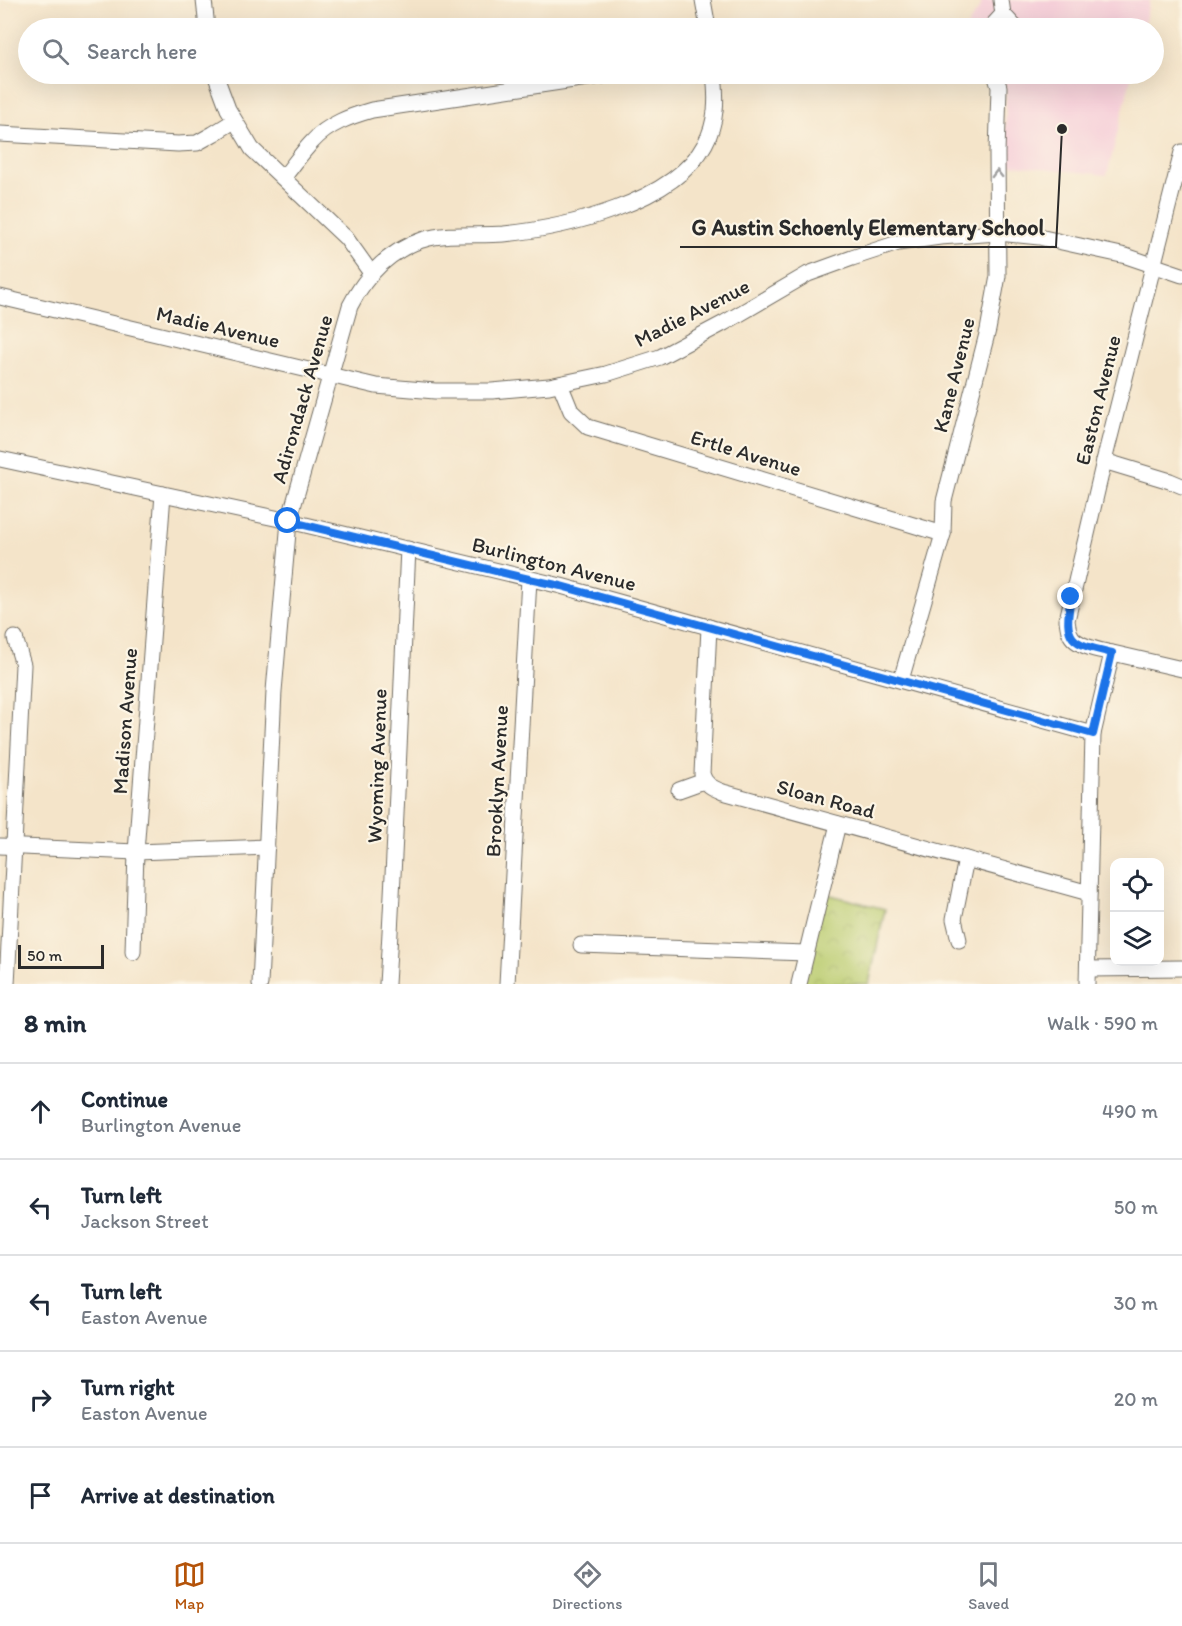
<!DOCTYPE html>
<meta charset="utf-8">
<style>
:root{--surface:#fff;--page:#f6f6f7;--text:#1f2937;--muted:#747a83;--line:#e0e1e3;--accent:#b45309}
body{margin:0;font-family:Itim,sans-serif;background:var(--page);color:var(--text)}
.controls{position:absolute;right:18px;bottom:18px;display:grid;overflow:hidden;border-radius:12px;box-shadow:0 6px 24px #0002}
.controls button{width:54px;height:54px;display:grid;place-items:center;padding:0;border:0;border-bottom:2px solid var(--line);background:var(--surface);color:var(--text);font:30px sans-serif}
.scale{position:absolute;left:18px;bottom:15px;width:86px;box-sizing:border-box;padding-left:6px;border:3px solid #2b2b2b;border-top:0;font-size:16px;line-height:21px;white-space:nowrap;color:#2b2b2b;-webkit-text-stroke:4px #fcf5e5;paint-order:stroke}
.stop{position:absolute;width:18px;height:18px;margin:-14px;border:4px solid #1a73e8;border-radius:50%;background:#fff}
.stop.end{background:#1a73e8;border-color:#fff;box-shadow:0 2px 6px #0008}
.list{margin:0;padding:0;list-style:none}
h2{display:flex;justify-content:space-between;align-items:center;height:78px;margin:0;padding:0 24px;font-size:26px}
h2 small{font-size:20px;font-weight:400;color:var(--muted)}
.list li{display:grid;grid-template-columns:39px 1fr auto;gap:18px;align-items:center;box-sizing:border-box;height:96px;padding:0 24px;border-top:2px solid var(--line)}
.list b{display:block;font-size:22px;white-space:nowrap}
.list p{margin:0;font-size:20px;white-space:nowrap;color:var(--muted)}
.list em{font-size:20px;font-style:normal;color:var(--muted)}
.icon{flex:none;width:33px;height:33px;fill:none;stroke:currentColor;stroke-width:2;stroke-linecap:round;stroke-linejoin:round}
.map{position:relative;flex:none;width:1182px;height:984px;overflow:hidden}
.search{position:absolute;background:var(--surface);box-shadow:0 6px 24px #0002;left:18px;right:18px;top:18px;height:66px;display:flex;align-items:center;gap:15px;box-sizing:border-box;padding:0 21px;border-radius:33px;color:var(--muted);font-size:22px}
.sheet{height:558px;background:var(--surface)}
nav{display:flex;justify-content:space-around;align-items:center;box-sizing:border-box;height:84px;border-top:2px solid var(--line);background:var(--surface);font-size:16px;color:var(--muted)}
nav a{display:grid;justify-items:center;gap:3px}
nav .on{color:var(--accent)}
.map>svg:first-child{display:block}
</style>
<div class="map">
<svg width="1182" height="984" viewBox="0 0 1182 984">
<defs>
<pattern id="park-crowns" width="20" height="18" patternUnits="userSpaceOnUse" patternTransform="scale(1.5)"><rect width="20" height="18" fill="#bacc6f"/><path d="M2 6a3 3 0 1 1 6 0M12 15a3 3 0 1 1 6 0" fill="none" stroke="#a0af60"/></pattern>
</defs>
<rect width="100%" height="100%" fill="#fcf5e5"/>
<filter id="ink" filterUnits="userSpaceOnUse"><feTurbulence type="fractalNoise" baseFrequency=".0167" numOctaves="2"/><feDisplacementMap in="SourceGraphic" scale="12" xChannelSelector="R" yChannelSelector="G"/><feConvolveMatrix kernelMatrix="1 2 1 2 8 2 1 2 1" color-interpolation-filters="sRGB"/></filter>
<filter id="wash" filterUnits="userSpaceOnUse"><feTurbulence type="fractalNoise" baseFrequency=".008" numOctaves="4" result="noise"/><feDisplacementMap in="SourceGraphic" scale="24" xChannelSelector="R" yChannelSelector="G"/><feGaussianBlur stdDeviation="1.35" result="paint"/><feColorMatrix in="noise" values="0 0 0 0 0 0 0 0 0 0 0 0 0 0 0 0 0 1.4 0 .05"/><feComposite in="paint" operator="in"/></filter>
<g filter="url(#wash)">
<rect width="100%" height="100%" fill="#f4e4c9"/>
<g fill="#f6cfd9">
<polygon points="981,0 1150,0 1143,28 966,28 981,6"/>
<polygon points="1002,74 1132,74 1107,175 1005,164 1006,94"/>
</g>
<polygon fill="url(#park-crowns)" stroke="#727c4d" stroke-width="1.5" points="823,893 885,909 869,984 802,984"/>
</g>
<g filter="url(#ink)">
<g fill="none" stroke-linecap="round" stroke-linejoin="round">
<defs>
<g id="minor">
<polyline points="204,0 207,28"/>
<polyline points="703,0 708,28"/>
<polyline points="1003,14 1016,28"/>
<polyline points="990,28 1003,14 1001,0"/>
<polyline points="215,74 228,109 252,149 346,238 371,273"/>
<polyline points="0,134 178,144 197,143 213,134 234,121"/>
<path d="M1182,152L1104,461L1067,620C1068,628 1069,636 1076,641C1087,649 1104,651 1117,654C1139,659 1160,664 1182,669"/>
<path d="M283,178C293,166 302,152 313,141C328,124 351,116 372,110L614,74"/>
<polyline points="0,297 376,386 435,391 492,391 549,386 606,374 660,357 724,323 808,274 852,258 898,243 940,237 998,233 1039,237 1126,256 1182,275"/>
<polyline points="560,384 571,411 588,427 943,534"/>
<polyline points="0,459 289,521 561,586 1093,734"/>
<polyline points="1104,461 1170,481 1182,486"/>
<path d="M709,627L702,774C705,785 713,788 723,792L1089,893"/>
<polyline points="901,680 943,534 944,501 988,330 998,276 997,153 999,87 995,74"/>
<polyline points="679,790 704,781"/>
<polyline points="0,846 136,852 267,847"/>
<polyline points="959,940 954,919 966,859"/>
<polyline points="581,945 806,953"/>
<polyline points="133,952 136,852 163,494"/>
<polyline points="1088,969 1182,968"/>
<polyline points="7,984 23,665 15,638"/>
<path d="M260,984L274,691L289,521L350,306C366,275 389,251 422,240C449,232 476,236 504,234C564,228 674,203 705,144C717,122 717,98 714,74"/>
<path d="M387,984C396,839 401,694 408,549"/>
<polyline points="507,984 529,579"/>
<polyline points="799,984 838,824"/>
<polyline points="1087,984 1093,734 1112,653"/>
</g>
</defs>
<use href="#minor" stroke="#716c62" stroke-width="17"/>
<use href="#minor" stroke="#fff" stroke-width="15"/>
</g>
<defs><path id="oneway-chevron" d="M-2-3.5L2.5 0L-2 3.5" fill="none" stroke-width="1.6" stroke-linecap="round" stroke-linejoin="round" transform="scale(1.5)"/></defs>
<use stroke="#a0a0a0" href="#oneway-chevron" transform="translate(997 174) rotate(-91)"/>
</g>
<g fill="none" stroke-linecap="round" stroke-linejoin="round" filter="url(#ink)">
<path stroke="#1a73e8" stroke-width="8" d="M288,521L529,579L561,586L1093,734L1112,653C1071,643 1063,642 1071,597"/>
</g>
<g text-anchor="middle" stroke-width="4.5" stroke-linejoin="round" paint-order="stroke">
<g font-size="21" fill="#2b2b2b" stroke="#fcf5e5">
<text transform="translate(692 313) rotate(-27)" y="7">Madie Avenue</text>
<text transform="translate(218 327) rotate(13)" y="7">Madie Avenue</text>
<text transform="translate(954 375) rotate(-76)" y="7">Kane Avenue</text>
<text transform="translate(302 399) rotate(-74)" y="7">Adirondack Avenue</text>
<text transform="translate(1098 400) rotate(-76)" y="7">Easton Avenue</text>
<text transform="translate(746 453) rotate(17)" y="7">Ertle Avenue</text>
<text transform="translate(554 564) rotate(14)" y="7">Burlington Avenue</text>
<text transform="translate(125 721) rotate(-86)" y="7">Madison Avenue</text>
<text transform="translate(377 766) rotate(-88)" y="7">Wyoming Avenue</text>
<text transform="translate(497 781) rotate(-87)" y="7">Brooklyn Avenue</text>
<text transform="translate(826 799) rotate(15)" y="7">Sloan Road</text>
</g>
</g>
<path fill="none" stroke="#2b2b2b" stroke-width="2" d="M1062 129L1056 247H680"/>
<circle fill="#2b2b2b" stroke="#fcf5e5" stroke-width="2" cx="1062" cy="129" r="6"/>
<g font-size="22" text-anchor="middle" font-weight="bold" fill="#2b2b2b" stroke="#fcf5e5" stroke-width="4.5" stroke-linejoin="round" paint-order="stroke">
<text x="868" y="235">G Austin Schoenly Elementary School</text>
</g>
</svg>
<div class="controls">
<button><svg class="icon" aria-label="locate" viewBox="0 0 24 24"><circle cx="12" cy="12" r="6"/><path d="M12 2v4M12 18v4M2 12h4M18 12h4"/></svg></button>
<button><svg class="icon" aria-label="layers" viewBox="0 0 24 24"><path d="M12 4l9 5-9 5-9-5zM3 14l9 5 9-5"/></svg></button>
</div>
<div class="scale">50 m</div>
<div class="stop" style="left:288px;top:521px"></div>
<div class="stop end" style="left:1071px;top:597px"></div>
<div class="search"><svg class="icon" aria-label="search" viewBox="0 0 24 24"><circle cx="10" cy="10" r="6"/><path d="M15 15l6 6"/></svg>Search here</div>
</div>
<section class="sheet">
<h2>8 min<small>Walk · 590 m</small></h2>
<ul class="list">
<li><svg class="icon" aria-label="ahead" viewBox="0 0 24 24"><path d="M12 20V5M6 11l6-6 6 6"/></svg><div><b>Continue</b><p>Burlington Avenue</p></div><em>490 m</em></li>
<li><svg class="icon" aria-label="left" viewBox="0 0 24 24"><path d="M17 20v-9H6M10 6l-5 5 5 5"/></svg><div><b>Turn left</b><p>Jackson Street</p></div><em>50 m</em></li>
<li><svg class="icon" aria-label="left" viewBox="0 0 24 24"><path d="M17 20v-9H6M10 6l-5 5 5 5"/></svg><div><b>Turn left</b><p>Easton Avenue</p></div><em>30 m</em></li>
<li><svg class="icon" aria-label="right" viewBox="0 0 24 24"><path d="M7 20v-9h11M14 6l5 5-5 5"/></svg><div><b>Turn right</b><p>Easton Avenue</p></div><em>20 m</em></li>
<li><svg class="icon" aria-label="arrive" viewBox="0 0 24 24"><path d="M6 21V4h12l-3 4 3 4H6"/></svg><div><b>Arrive at destination</b></div></li>
</ul>
</section>
<nav>
<a class="on"><svg class="icon" aria-label="map" viewBox="0 0 24 24"><path d="M3 6l6-2 6 2 6-2v14l-6 2-6-2-6 2zM9 4v14M15 6v14"/></svg>Map</a>
<a><svg class="icon" aria-label="directions" viewBox="0 0 24 24"><path d="M12 3l9 9-9 9-9-9zM9 14v-3h6M13 9l2 2-2 2"/></svg>Directions</a>
<a><svg class="icon" aria-label="saved" viewBox="0 0 24 24"><path d="M7 4h10v16l-5-4-5 4z"/></svg>Saved</a>
</nav>
